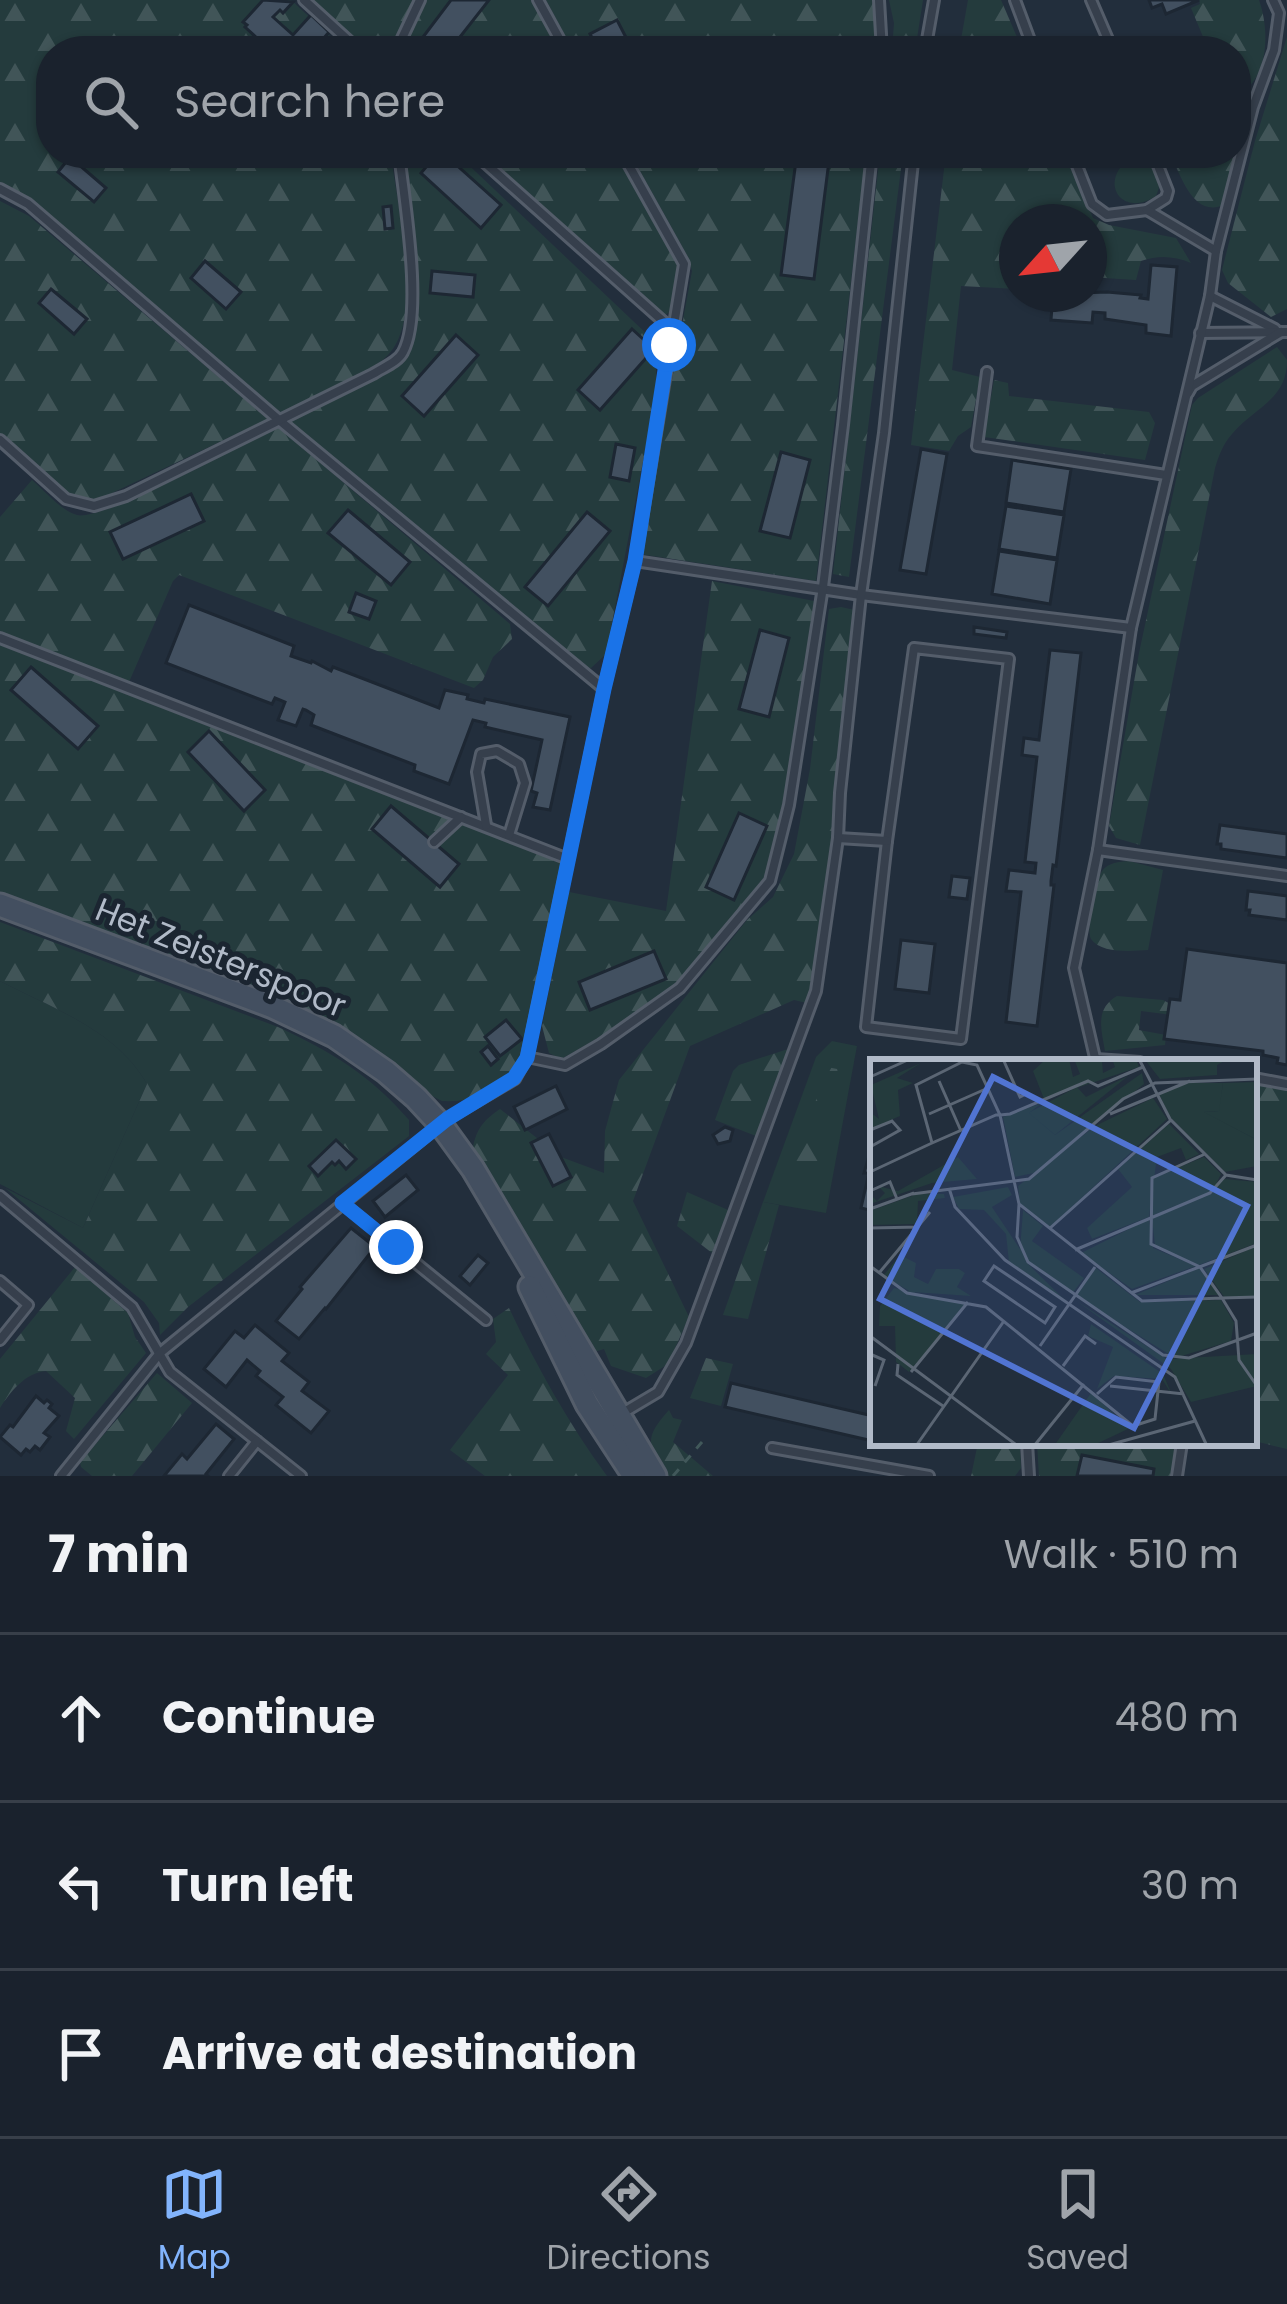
<!DOCTYPE html>
<meta charset="utf-8">
<style>
:root{--surface:#1a222d;--page:#232a35;--text:#f1f3f6;--muted:#9fa4aa;--line:#383f49;--accent:#82b4fc}
body{margin:0;font-family:Poppins,sans-serif;background:var(--page);color:var(--text)}
.compass{position:absolute;left:999px;top:204px;width:108px;height:108px;border-radius:50%;background:var(--surface);box-shadow:0 3px 9px #0004;rotate:243deg}
.stop{position:absolute;width:36px;height:36px;margin:-27px;border:9px solid #1a73e8;border-radius:50%;background:#fff}
.stop.end{background:#1a73e8;border-color:#fff;box-shadow:0 3px 12px #0008}
.list{margin:0;padding:0;list-style:none}
h2{display:flex;justify-content:space-between;align-items:center;height:156px;margin:0;padding:0 48px;font-size:51px}
h2 small{font-size:39px;font-weight:400;color:var(--muted)}
.list li{display:grid;grid-template-columns:78px 1fr auto;gap:36px;align-items:center;box-sizing:border-box;height:168px;padding:0 48px;border-top:3px solid var(--line)}
.list b{display:block;font-size:45px;white-space:nowrap}
.list em{font-size:39px;font-style:normal;color:var(--muted)}
.icon{flex:none;width:66px;height:66px;fill:none;stroke:currentColor;stroke-width:2;stroke-linecap:round;stroke-linejoin:round}
.map{position:relative;flex:none;width:1287px;height:1476px;overflow:hidden}
.search{position:absolute;background:var(--surface);box-shadow:0 3px 9px #0004;left:36px;right:36px;top:36px;height:132px;display:flex;align-items:center;gap:30px;box-sizing:border-box;padding:0 42px;border-radius:48px;color:var(--muted);font-size:45px}
.sheet{height:660px;background:var(--surface)}
nav{display:flex;justify-content:space-around;align-items:center;box-sizing:border-box;height:168px;border-top:3px solid var(--line);background:var(--surface);font-size:33px;color:var(--muted)}
nav a{display:grid;justify-items:center;gap:6px}
nav .on{color:var(--accent)}
.map>svg:first-child{display:block}
</style>
<div class="map">
<svg width="1287" height="1476" viewBox="0 0 1287 1476">
<defs>
<pattern id="forest-firs" width="22" height="20" patternUnits="userSpaceOnUse" patternTransform="scale(3)"><rect width="22" height="20" fill="#243b3d"/><path d="M5 1l3.5 6h-7zM16 11l3.5 6h-7z" fill="#415558"/></pattern>
</defs>
<rect width="100%" height="100%" fill="#222e3c"/>
<g fill="#243b3d">
<path d="M1135,155C1159,154 1165,176 1156,196C1120,220 1095,178 1135,155Z"/>
<path d="M0,981C52,1008 117,1030 147,1084L83,1228L0,1184Z"/>
<polygon points="832,1041 857,1046 826,1213 763,1202 816,1057"/>
</g>
<g fill="url(#forest-firs)">
<path d="M0,0H291L346,51H51V153H391C396,205 426,315 388,355C366,378 309,399 280,413L36,207L0,188Z"/>
<polygon points="308,0 413,0 389,51 364,51"/>
<polygon points="427,0 531,0 560,51 402,51"/>
<polygon points="546,0 873,0 878,51 573,51"/>
<polygon points="889,0 923,0 915,51 892,51 894,23"/>
<polygon points="968,0 1001,0 1023,51 959,51"/>
<path d="M1199,0H1259C1270,31 1269,77 1239,95L1236,96V51H1209L1191,8L1200,4Z"/>
<polygon points="1287,37 1287,309 1271,317 1228,283 1222,270 1255,141"/>
<path d="M1236,125L1244,139L1224,205C1193,218 1181,176 1170,153H1236Z"/>
<path d="M402,153H456L651,338L656,354V394L606,654L591,668L578,665L290,422L383,374C430,337 420,281 412,227C408,203 405,178 402,153Z"/>
<polygon points="474,153 617,153 677,261 680,274 674,310 655,320"/>
<polygon points="630,153 866,153 816,581 640,554 692,271 688,257"/>
<polygon points="880,153 903,153 849,577 833,574"/>
<path d="M946,153H1066L1093,218L1109,225L1176,238L1191,263C1174,256 1159,255 1141,261L1136,280L1089,277V222H1017V289L961,286L952,370L980,377L971,427L958,436L949,451L911,445Z"/>
<polygon points="0,201 29,216 268,419 93,502 78,503 0,435"/>
<path d="M1277,347L1287,360C1287,400 1255,407 1232,434C1223,444 1219,455 1215,468L1140,845L1116,838L1109,826L1139,653L1192,405L1198,398Z"/>
<polygon points="994,380 1008,383 1009,396 1149,412 1155,423 1145,460 984,437"/>
<path d="M278,427L510,624L512,639L493,657L483,680L474,688L179,575L173,581L129,682L0,633V517L32,480C45,491 60,510 77,515C101,522 247,442 278,427Z"/>
<path d="M712,581L814,601C804,684 800,774 775,854C748,940 637,1019 561,1059L549,1053L542,1026L569,892L666,911Z"/>
<path d="M841,607L859,611L820,966L807,1003L794,1000L690,1046L633,1201L689,1317L668,1364L646,1378L611,1366L604,1349L594,1352L473,1147C477,1128 484,1120 500,1109L561,1157L604,1173L605,1131L619,1080L747,920L773,897L794,854L810,769L829,609Z"/>
<path d="M0,645L562,863L523,1053C508,1087 480,1103 442,1101L153,955L0,894Z"/>
<path d="M1129,861L1163,870L1148,950C1133,951 1101,954 1091,939C1086,931 1096,879 1102,871C1109,862 1119,862 1129,861Z"/>
<path d="M0,922L278,1027C333,1053 369,1074 409,1120V1136L188,1307L160,1335L159,1323L144,1302L5,1188L83,1228L147,1084C117,1030 52,1008 0,981Z"/>
<path d="M1117,996L1163,1000L1174,1006L1173,1015L1141,1011L1139,1030L1166,1035L1165,1045L1105,1051C1101,1028 1095,1009 1117,996Z"/>
<polygon points="788,1049 756,1136 715,1120 733,1071 739,1065"/>
<polygon points="827,1067 837,1069 839,1076 812,1184 805,1187 790,1178"/>
<polygon points="1254,1084 1287,1090 1287,1449 1254,1441"/>
<polygon points="687,1192 728,1210 712,1253 677,1226"/>
<polygon points="763,1202 779,1205 748,1319 723,1315"/>
<path d="M75,1267L128,1313L135,1337L146,1353L74,1439L66,1431L75,1398L46,1371C25,1373 11,1391 0,1408V1359Z"/>
<path d="M509,1308C537,1367 568,1423 607,1476H485L450,1450L508,1375L486,1354L496,1342L493,1319Z"/>
<polygon points="706,1358 733,1364 721,1406 690,1398"/>
<polygon points="157,1373 192,1403 132,1476 92,1476 81,1467 80,1462"/>
<path d="M669,1410L673,1418L682,1420L673,1442L713,1476H663C648,1443 644,1438 669,1410Z"/>
<polygon points="978,1443 1020,1443 1021,1468 1015,1476 971,1476"/>
<polygon points="1037,1443 1183,1443 1178,1476 1039,1476"/>
</g>
<g fill="#425060" stroke="#1d2733" stroke-width="3">
<polygon points="263,0 293,2 283,13 280,10 273,17 293,35 311,15 329,32 313,51 271,51 245,27 247,25 243,22"/>
<polygon points="451,0 489,0 449,51 425,51 417,45"/>
<polygon points="1149,0 1199,0 1166,14 1162,4 1152,8"/>
<polygon points="617,20 633,51 599,51 590,34"/>
<polygon points="438,153 443,153 501,205 481,228 421,173"/>
<polygon points="797,153 830,153 814,279 781,275"/>
<polygon points="70,157 106,188 94,202 58,172"/>
<polygon points="391,206 393,228 385,229 383,207"/>
<polygon points="205,261 241,292 226,309 191,278"/>
<polygon points="1151,265 1177,267 1171,336 1146,333 1146,325 1105,319 1105,313 1093,312 1092,323 1051,320 1053,294 1107,292 1141,295 1140,298 1148,299"/>
<polygon points="432,271 475,275 473,297 430,293"/>
<polygon points="51,289 87,319 74,334 39,303"/>
<polygon points="632,329 654,349 600,410 578,390"/>
<polygon points="456,335 478,355 424,416 402,396"/>
<polygon points="616,444 635,448 629,481 610,477"/>
<polygon points="921,449 947,454 926,574 900,570"/>
<polygon points="781,452 810,460 790,538 760,531"/>
<polygon points="1012,460 1071,469 1064,512 1006,503"/>
<polygon points="191,494 204,521 123,559 110,532"/>
<polygon points="1006,506 1064,515 1057,558 999,549"/>
<polygon points="348,510 410,562 391,585 328,533"/>
<polygon points="587,512 610,531 548,606 525,587"/>
<polygon points="999,551 1057,560 1050,604 992,594"/>
<polygon points="356,593 376,601 369,619 349,612"/>
<polygon points="189,605 294,646 291,656 311,663 312,661 331,671 333,667 439,708 445,690 468,695 467,699 484,703 485,699 570,717 550,810 533,807 537,793 531,791 542,740 485,727 486,723 473,720 449,784 414,771 415,765 311,725 314,715 306,710 303,709 296,726 278,720 285,702 275,698 272,704 166,663"/>
<polygon points="974,627 1007,632 1006,638 974,634"/>
<polygon points="760,630 789,638 769,717 739,709"/>
<polygon points="1050,650 1081,653 1056,866 1053,865 1051,881 1051,885 1054,885 1037,1026 1006,1022 1021,892 1006,891 1009,870 1035,873 1036,863 1025,862 1037,757 1022,755 1024,738 1039,740"/>
<polygon points="31,667 98,726 78,749 11,690"/>
<polygon points="209,731 265,790 244,811 188,752"/>
<polygon points="391,806 459,864 440,887 372,829"/>
<polygon points="739,813 767,826 734,900 706,887"/>
<polygon points="1220,825 1287,834 1287,858 1221,849 1221,844 1217,844"/>
<polygon points="952,876 970,878 967,899 949,897"/>
<polygon points="1248,891 1287,896 1287,920 1249,915 1250,910 1246,910"/>
<polygon points="901,940 935,944 929,993 895,989"/>
<polygon points="1187,949 1287,963 1287,1065 1277,1063 1278,1058 1263,1055 1263,1051 1164,1039 1170,999 1180,1000"/>
<polygon points="654,951 666,979 590,1010 579,982"/>
<polygon points="506,1020 522,1039 500,1056 485,1037"/>
<polygon points="488,1046 498,1059 491,1065 481,1052"/>
<polygon points="556,1086 567,1109 525,1130 514,1107"/>
<polygon points="725,1127 733,1130 730,1141 718,1144 713,1135"/>
<polygon points="549,1134 571,1177 553,1186 531,1143"/>
<polygon points="336,1140 356,1159 346,1169 339,1161 335,1165 332,1162 318,1176 309,1166"/>
<polygon points="872,1146 873,1146 873,1211 861,1208 869,1173 864,1173"/>
<polygon points="406,1175 418,1190 385,1217 373,1201"/>
<polygon points="351,1228 375,1247 326,1309 325,1308 299,1339 276,1321 302,1289 300,1287"/>
<polygon points="478,1255 488,1263 470,1285 460,1276"/>
<polygon points="255,1325 289,1353 282,1361 309,1382 302,1391 329,1411 311,1433 276,1405 283,1397 256,1376 260,1371 247,1360 226,1387 204,1369 235,1331 244,1338"/>
<polygon points="731,1383 873,1416 873,1441 725,1407"/>
<polygon points="36,1396 44,1403 47,1400 52,1404 49,1408 59,1416 44,1433 50,1437 40,1450 35,1446 30,1452 26,1449 21,1455 0,1437 10,1425 13,1427"/>
<polygon points="216,1424 234,1439 206,1474 208,1476 164,1476 182,1454 187,1459"/>
<polygon points="1082,1455 1154,1469 1153,1476 1077,1476"/>
</g>
<g fill="none" stroke-linecap="round" stroke-linejoin="round">
<defs>
<g id="lane">
<polyline points="304,0 360,51"/>
<polyline points="538,0 566,51"/>
<polyline points="879,0 882,51"/>
<polyline points="1015,0 1034,51"/>
<polyline points="1091,0 1113,51"/>
<polyline points="396,51 420,0"/>
<polyline points="925,51 934,0"/>
<polyline points="474,153 674,331"/>
<polyline points="1072,153 1092,204 1107,215 1147,210 1166,198 1168,191 1153,153"/>
<polyline points="0,189 28,204 279,420 604,689"/>
<polyline points="1147,210 1216,251"/>
<polyline points="1210,296 1275,329"/>
<polyline points="1200,333 1287,332"/>
<polyline points="987,372 977,446 1166,475"/>
<polyline points="1188,393 1192,386 1281,332"/>
<path d="M0,440L66,499L94,506L126,496L373,374C384,367 398,362 403,352C424,313 404,199 399,153"/>
<polyline points="635,561 861,595 1131,628"/>
<polyline points="0,638 568,859"/>
<polygon points="914,648 1009,659 961,1039 866,1027 887,841"/>
<polyline points="486,825 477,772 481,754 497,751 519,764 525,783 509,835"/>
<polyline points="838,838 887,841"/>
<polyline points="434,842 461,817"/>
<polyline points="1098,850 1287,876"/>
<polyline points="527,1057 565,1065 601,1044 680,988 770,881 789,805 823,587 843,425 872,153"/>
<polyline points="1096,1059 1140,1062"/>
<polyline points="1096,1062 1074,968 1098,850 1131,628 1210,296 1216,251 1253,107 1274,50 1279,13 1273,0"/>
<polyline points="1254,1078 1287,1084"/>
<polyline points="0,1196 132,1307 170,1372 301,1476"/>
<polyline points="342,1203 486,1320"/>
<polyline points="0,1281 28,1305 0,1340"/>
<polyline points="621,1414 658,1392 686,1343 816,991 838,838 840,793 861,595 884,433 914,153"/>
<polyline points="1027,1443 1029,1476"/>
<polyline points="772,1448 929,1476"/>
<polyline points="61,1476 160,1353 447,1119 515,1079 527,1057 604,689 635,561 684,264 622,153"/>
<polyline points="229,1476 257,1441"/>
<polyline points="1177,1476 1182,1443"/>
</g>
<g id="secondary">
<polyline points="0,905 273,1007 334,1036 386,1072 416,1098 441,1125 473,1169 655,1476"/>
<polyline points="530,1287 587,1404 634,1476"/>
</g>
</defs>
<use href="#lane" stroke="#545d6a" stroke-width="14"/>
<use href="#secondary" stroke="#545d6a" stroke-width="27"/>
<polyline stroke="#41585a" stroke-width="3" stroke-dasharray="9 9" stroke-linecap="butt" points="673,1476 702,1442"/>
<use href="#lane" stroke="#363f4c" stroke-width="8"/>
<use href="#secondary" stroke="#434f60" stroke-width="21"/>
</g>
<g fill="none" stroke-linecap="round" stroke-linejoin="round">
<polyline stroke="#1a73e8" stroke-width="15" points="396,1247 342,1203 447,1119 514,1078 527,1058 604,689 635,561 669,345"/>
</g>
<g text-anchor="middle" stroke-width="10" stroke-linejoin="round" paint-order="stroke">
<g font-size="33" fill="#b1bac8" stroke="#1b2531">
<text transform="translate(221 957) rotate(22)" y="12">Het Zeisterspoor</text>
</g>
</g>
<g transform="translate(870 1059)">
<rect width="387" height="387" fill="#222e3c"/>
<path d="M258,17L185,76L158,54L207,28L216,38ZM385,23L387,81L333,53L348,52L353,24Z" fill="#243b3d"/>
<path d="M176,0H199L203,18L210,15L204,0L232,2L233,14L245,8L242,0H266L269,8L174,40L163,12ZM358,0L347,6V16L290,20L276,2ZM51,4L27,19L43,24L28,31L30,57L0,70V53L9,60L1,26ZM272,14L274,25L164,114L145,118L133,58L172,44L159,54L185,76ZM318,24H353L349,52L334,53L387,81V107L355,113L300,58L289,35ZM283,39L297,60L179,169L150,145L148,127L225,67ZM299,65L329,95L316,101L311,89L287,98L279,158L222,180L217,169L262,128L248,110ZM88,98L107,120L62,124L0,145V135L7,142L15,134L8,127L28,132ZM334,98L351,115L344,129L282,157L283,119ZM355,120L387,123V184L329,206L285,187L282,159ZM138,128L142,136L122,148L150,190L153,151L173,167L162,182L214,219L202,235L155,202L196,242L139,204L136,175L114,151L89,150L83,138ZM47,135H74L75,139L48,142L47,165L0,166V152ZM279,160L283,189L326,207L262,230L211,194ZM387,187V237L355,239L334,210ZM30,196L46,204L44,218L58,225L66,210H89L95,214L87,228L101,237L41,233L13,217ZM226,209L270,243L351,241L364,264L361,282L305,299L205,237ZM329,209L349,236H265ZM24,229L96,245L39,313L26,303L25,267H9L10,247ZM205,241L297,300L387,295V327L321,343L301,310ZM221,265L293,315L302,336L292,320L244,317L227,330L243,288L218,277ZM221,334L260,369L222,387H184Z" fill="#243b3d"/>
<path fill="none" stroke="#5b6674" stroke-width="3" d="M133,0L150,38L158,34M269,0L300,60L356,116L387,121M273,8L228,27L218,22L140,55L130,56H126L62,84L46,26L92,3L107,6L130,56L149,145L272,242L352,239L366,262L369,301L387,327M0,18L40,0M69,22L91,72M59,55L118,29M240,55L320,22M0,71L22,62L30,71L0,88M335,95L282,119L281,185L330,208L352,239L387,238M0,113L62,84M79,129L85,148L135,201L305,318L337,387M0,132L20,123L27,140M42,135L159,120L253,40L285,24L387,20M149,145L147,178L158,203L293,296L319,299L387,274M0,150L44,134M0,169L49,168M179,170L301,61M205,191L340,134L356,116M0,207L37,234L116,248L263,367L285,360L289,323L246,318L227,335M124,207L185,248L175,264L114,222ZM9,214L60,153M261,234L387,186M0,277L148,387M170,287L225,208M0,295L14,301L5,327M28,305L27,316L73,347M193,307L215,277L226,285M41,313L98,243M240,327L314,335M46,387L134,262M164,387L214,325M235,387L325,362"/>
<path fill="#5174d2" fill-opacity="0.15" stroke="#5174d2" stroke-width="6" d="M123,18L377,147L264,369L10,240Z"/>
<rect width="387" height="387" fill="none" stroke="#b1bac8" stroke-width="6"/>
</g>
</svg>
<svg class="compass" viewBox="-18 -18 36 36"><path d="M0-13l5 13h-10z" fill="#e53935"/><path d="M0 13l5-13h-10z" fill="#9fa4aa"/></svg>
<div class="stop" style="left:669px;top:345px"></div>
<div class="stop end" style="left:396px;top:1247px"></div>
<div class="search"><svg class="icon" aria-label="search" viewBox="0 0 24 24"><circle cx="10" cy="10" r="6"/><path d="M15 15l6 6"/></svg>Search here</div>
</div>
<section class="sheet">
<h2>7 min<small>Walk · 510 m</small></h2>
<ul class="list">
<li><svg class="icon" aria-label="ahead" viewBox="0 0 24 24"><path d="M12 20V5M6 11l6-6 6 6"/></svg><div><b>Continue</b></div><em>480 m</em></li>
<li><svg class="icon" aria-label="left" viewBox="0 0 24 24"><path d="M17 20v-9H6M10 6l-5 5 5 5"/></svg><div><b>Turn left</b></div><em>30 m</em></li>
<li><svg class="icon" aria-label="arrive" viewBox="0 0 24 24"><path d="M6 21V4h12l-3 4 3 4H6"/></svg><div><b>Arrive at destination</b></div></li>
</ul>
</section>
<nav>
<a class="on"><svg class="icon" aria-label="map" viewBox="0 0 24 24"><path d="M3 6l6-2 6 2 6-2v14l-6 2-6-2-6 2zM9 4v14M15 6v14"/></svg>Map</a>
<a><svg class="icon" aria-label="directions" viewBox="0 0 24 24"><path d="M12 3l9 9-9 9-9-9zM9 14v-3h6M13 9l2 2-2 2"/></svg>Directions</a>
<a><svg class="icon" aria-label="saved" viewBox="0 0 24 24"><path d="M7 4h10v16l-5-4-5 4z"/></svg>Saved</a>
</nav>
